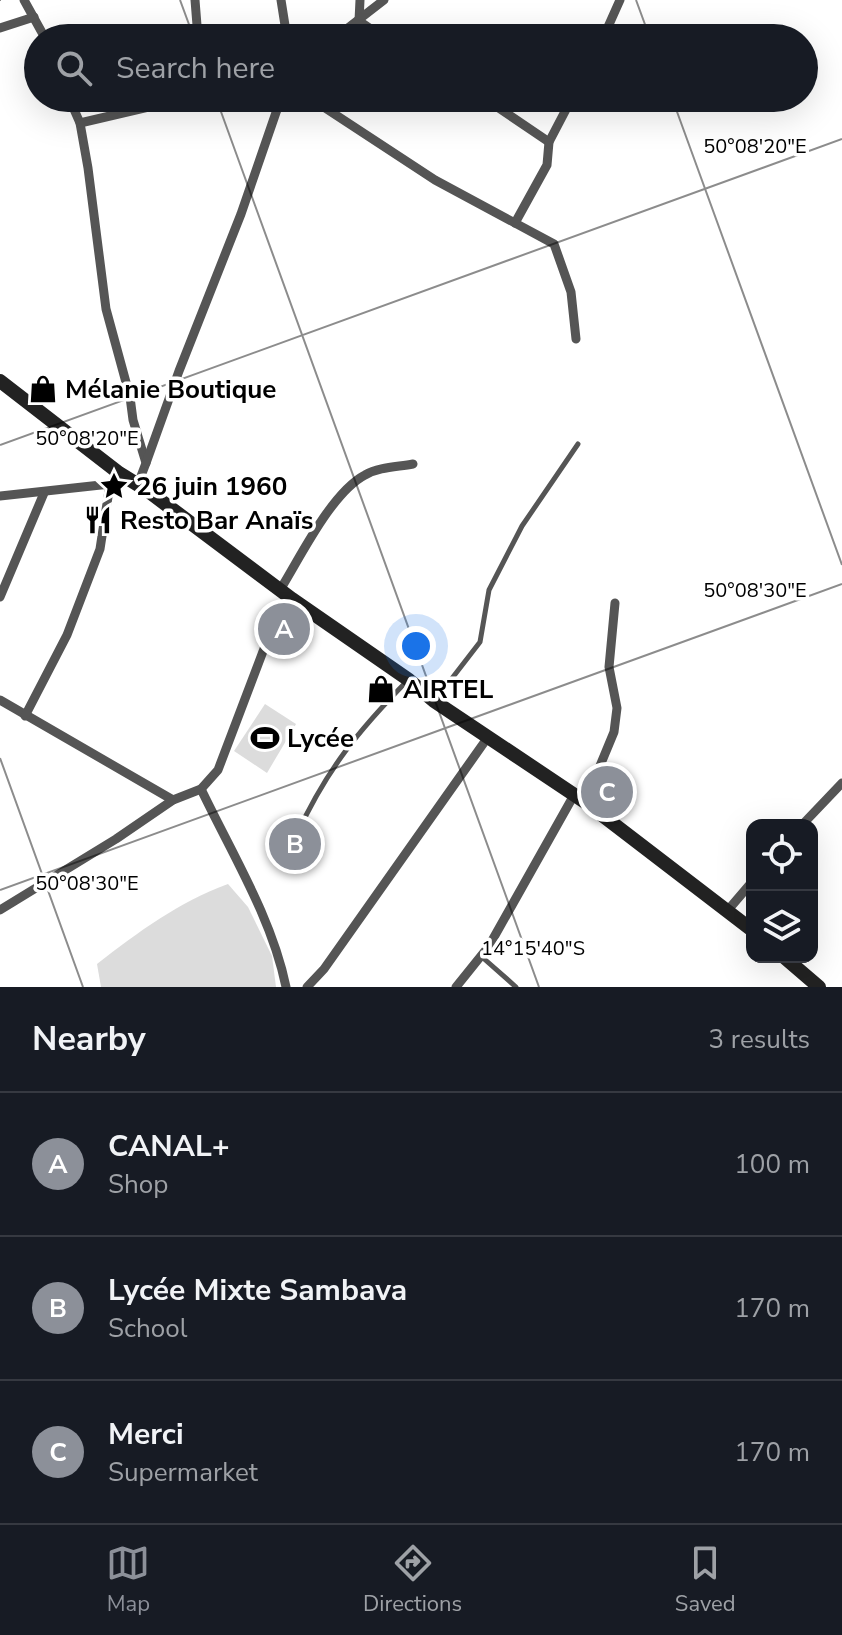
<!DOCTYPE html>
<meta charset="utf-8">
<style>
:root{--surface:#171b24;--page:#20242c;--text:#f1f3f6;--muted:#9ea1a6;--line:#363941;--accent:#8c9099}
body{margin:0;font-family:"Nunito Sans",sans-serif;background:var(--page);color:var(--text)}
.controls{position:absolute;right:24px;bottom:24px;display:grid;overflow:hidden;border-radius:16px;box-shadow:0 8px 32px #0002}
.controls button{width:72px;height:72px;display:grid;place-items:center;padding:0;border:0;border-bottom:2px solid var(--line);background:var(--surface);color:var(--text);font:40px sans-serif}
.you{position:absolute;left:416px;top:646px;width:28px;height:28px;margin:-20px;border:6px solid #fff;border-radius:50%;background:#1a73e8;box-shadow:0 0 0 12px #1a73e833}
.badge{display:grid;place-items:center;width:52px;height:52px;border-radius:50%;background:var(--accent);color:#fff;font-size:26px;font-weight:700}
.pin{position:absolute;translate:-50% -50%;border:4px solid #fff;box-shadow:0 2px 8px #0006}
.list{margin:0;padding:0;list-style:none}
h2{display:flex;justify-content:space-between;align-items:center;height:104px;margin:0;padding:0 32px;font-size:34px}
h2 small{font-size:26px;font-weight:400;color:var(--muted)}
.list li{display:grid;grid-template-columns:52px 1fr auto;gap:24px;align-items:center;box-sizing:border-box;height:144px;padding:0 32px;border-top:2px solid var(--line)}
.list b{display:block;font-size:30px;white-space:nowrap}
.list p{margin:0;font-size:26px;white-space:nowrap;color:var(--muted)}
.list em{font-size:26px;font-style:normal;color:var(--muted)}
.icon{flex:none;width:44px;height:44px;fill:none;stroke:currentColor;stroke-width:2;stroke-linecap:round;stroke-linejoin:round}
.map{position:relative;flex:none;width:842px;height:987px;overflow:hidden}
.search{position:absolute;background:var(--surface);box-shadow:0 8px 32px #0002;left:24px;right:24px;top:24px;height:88px;display:flex;align-items:center;gap:20px;box-sizing:border-box;padding:0 28px;border-radius:44px;color:var(--muted);font-size:30px}
.sheet{height:536px;background:var(--surface)}
nav{display:flex;justify-content:space-around;align-items:center;box-sizing:border-box;height:112px;border-top:2px solid var(--line);background:var(--surface);font-size:22px;color:var(--muted)}
nav a{display:grid;justify-items:center;gap:4px}
nav .on{color:var(--accent)}
.map>svg:first-child{display:block}
</style>
<div class="map">
<svg width="842" height="987" viewBox="0 0 842 987">
<rect width="100%" height="100%" fill="#fff"/>
<g fill="#dcdcdc">
<polygon points="265,704 296,724 267,773 234,751"/>
<path d="M228,884L248,907L272,956L276,987H101L97,964C138,932 179,902 228,884Z"/>
</g>
<g fill="none" stroke-linecap="round" stroke-linejoin="round">
<g stroke="#555" stroke-width="5">
<polyline points="436,699 480,642 489,590 522,526 578,444"/>
<path d="M297,834C327,769 358,731 408,680"/>
<polyline points="482,957 516,987"/>
</g>
<g stroke="#555" stroke-width="9">
<polyline points="24,0 45,38"/>
<polyline points="195,0 198,38"/>
<polyline points="281,0 287,38"/>
<polyline points="360,0 359,21 384,38"/>
<polyline points="0,28 34,17"/>
<polyline points="335,38 384,0"/>
<polyline points="603,38 620,0"/>
<polyline points="69,98 80,123 88,168 106,309 130,397 133,420 146,463 138,484"/>
<polyline points="310,98 435,180 554,244 571,292 576,339"/>
<polyline points="484,98 549,142"/>
<polyline points="80,123 187,98"/>
<polyline points="515,223 547,165 549,142 572,98"/>
<polyline points="146,463 179,371 241,214 281,98"/>
<polyline points="0,496 110,484 114,479"/>
<path d="M280,590C300,558 331,493 365,475C379,467 397,467 413,464"/>
<polyline points="0,597 44,493"/>
<polyline points="0,700 173,800"/>
<polyline points="25,716 67,635 100,549 110,484"/>
<path d="M201,789C231,852 272,918 286,987"/>
<polyline points="585,802 614,732 617,708 609,667 615,603"/>
<polyline points="802,825 842,783"/>
<polyline points="0,910 116,839 173,800 201,789 218,770 273,625 292,599"/>
<polyline points="728,910 752,882"/>
<polyline points="307,987 324,969 488,737"/>
<polyline points="456,987 489,946 574,795"/>
</g>
<g stroke="#222" stroke-width="14">
<polyline points="0,381 119,473 148,491 292,599 409,680 434,701 585,802 752,930"/>
<polyline points="784,957 819,987"/>
</g>
</g>
<path fill="none" stroke="#000" stroke-width="2" stroke-opacity="0.45" d="M0,0H1M180,0L194,38M636,0L650,38M216,98L539,987M672,98L842,565M0,445L842,139M0,758L83,987M0,890L842,584"/>
<defs>
<symbol id="shop-bare" viewBox="-9 -9 18 18"><path d="M-5-2.5h2.3a2.7 3.5 0 0 1 5.4 0H5L5.5 6h-11ZM-1.5-2.5h3a1.5 2.3 0 0 0-3 0Z" fill="#000" stroke="#fff" stroke-width="2.5" paint-order="stroke"/></symbol>
<symbol id="sight-bare" viewBox="-9 -9 18 18"><path d="M0-6L1.8-2.2L6-1.7L2.9 1.2L3.7 5.4L0 3.3L-3.7 5.4L-2.9 1.2L-6-1.7L-1.8-2.2Z" fill="#000" stroke="#fff" stroke-width="2.5" paint-order="stroke"/></symbol>
<symbol id="restaurant-bare" viewBox="-9 -9 18 18"><path d="M-5-6h1v4h1v-4h1v4h1v-4h1v5L-1.5 .5V6h-2V.5L-5-1ZM5-6V6H3V1.5H1.5Q1.5-4 5-6Z" fill="#000" stroke="#fff" stroke-width="2.5" paint-order="stroke"/></symbol>
<symbol id="stadium-bare" viewBox="-9 -9 18 18"><path d="M0-5a6.5 5 0 1 0 0 10a6.5 5 0 1 0 0-10ZM-3.5-1.8h7v3.6h-7Z" fill="#000" stroke="#fff" stroke-width="2.5" paint-order="stroke"/></symbol>
</defs>
<g fill-rule="evenodd">
<use href="#shop-bare" x="23" y="369" width="40" height="40"/>
<use href="#sight-bare" x="94" y="466" width="40" height="40"/>
<use href="#restaurant-bare" x="78" y="500" width="40" height="40"/>
<use href="#shop-bare" x="361" y="669" width="40" height="40"/>
<use href="#stadium-bare" x="245" y="718" width="40" height="40"/>
</g>
<g text-anchor="middle" stroke-width="7" stroke-linejoin="round" paint-order="stroke">
<g font-size="26" font-weight="bold" fill="#000" stroke="#fff" text-anchor="start">
<text x="65" y="398">Mélanie Boutique</text>
<text x="136" y="495">26 juin 1960</text>
<text x="120" y="529">Resto Bar Anaïs</text>
<text x="403" y="698">AIRTEL</text>
<text x="287" y="747">Lycée</text>
</g>
</g>
<g font-size="20" text-anchor="middle" fill="#000" stroke="#fff" stroke-width="7" stroke-linejoin="round" paint-order="stroke">
<text x="755" y="153">50°08'20"E</text>
<text x="87" y="445">50°08'20"E</text>
<text x="755" y="597">50°08'30"E</text>
<text x="87" y="890">50°08'30"E</text>
<text x="533" y="955">14°15'40"S</text>
</g>
</svg>
<div class="controls">
<button><svg class="icon" aria-label="locate" viewBox="0 0 24 24"><circle cx="12" cy="12" r="6"/><path d="M12 2v4M12 18v4M2 12h4M18 12h4"/></svg></button>
<button><svg class="icon" aria-label="layers" viewBox="0 0 24 24"><path d="M12 4l9 5-9 5-9-5zM3 14l9 5 9-5"/></svg></button>
</div>
<div class="you"></div>
<div class="pin badge" style="left:284px;top:629px">A</div>
<div class="pin badge" style="left:295px;top:844px">B</div>
<div class="pin badge" style="left:607px;top:792px">C</div>
<div class="search"><svg class="icon" aria-label="search" viewBox="0 0 24 24"><circle cx="10" cy="10" r="6"/><path d="M15 15l6 6"/></svg>Search here</div>
</div>
<section class="sheet">
<h2>Nearby<small>3 results</small></h2>
<ul class="list">
<li><span class="badge">A</span><div><b>CANAL+</b><p>Shop</p></div><em>100 m</em></li>
<li><span class="badge">B</span><div><b>Lycée Mixte Sambava</b><p>School</p></div><em>170 m</em></li>
<li><span class="badge">C</span><div><b>Merci</b><p>Supermarket</p></div><em>170 m</em></li>
</ul>
</section>
<nav>
<a class="on"><svg class="icon" aria-label="map" viewBox="0 0 24 24"><path d="M3 6l6-2 6 2 6-2v14l-6 2-6-2-6 2zM9 4v14M15 6v14"/></svg>Map</a>
<a><svg class="icon" aria-label="directions" viewBox="0 0 24 24"><path d="M12 3l9 9-9 9-9-9zM9 14v-3h6M13 9l2 2-2 2"/></svg>Directions</a>
<a><svg class="icon" aria-label="saved" viewBox="0 0 24 24"><path d="M7 4h10v16l-5-4-5 4z"/></svg>Saved</a>
</nav>
